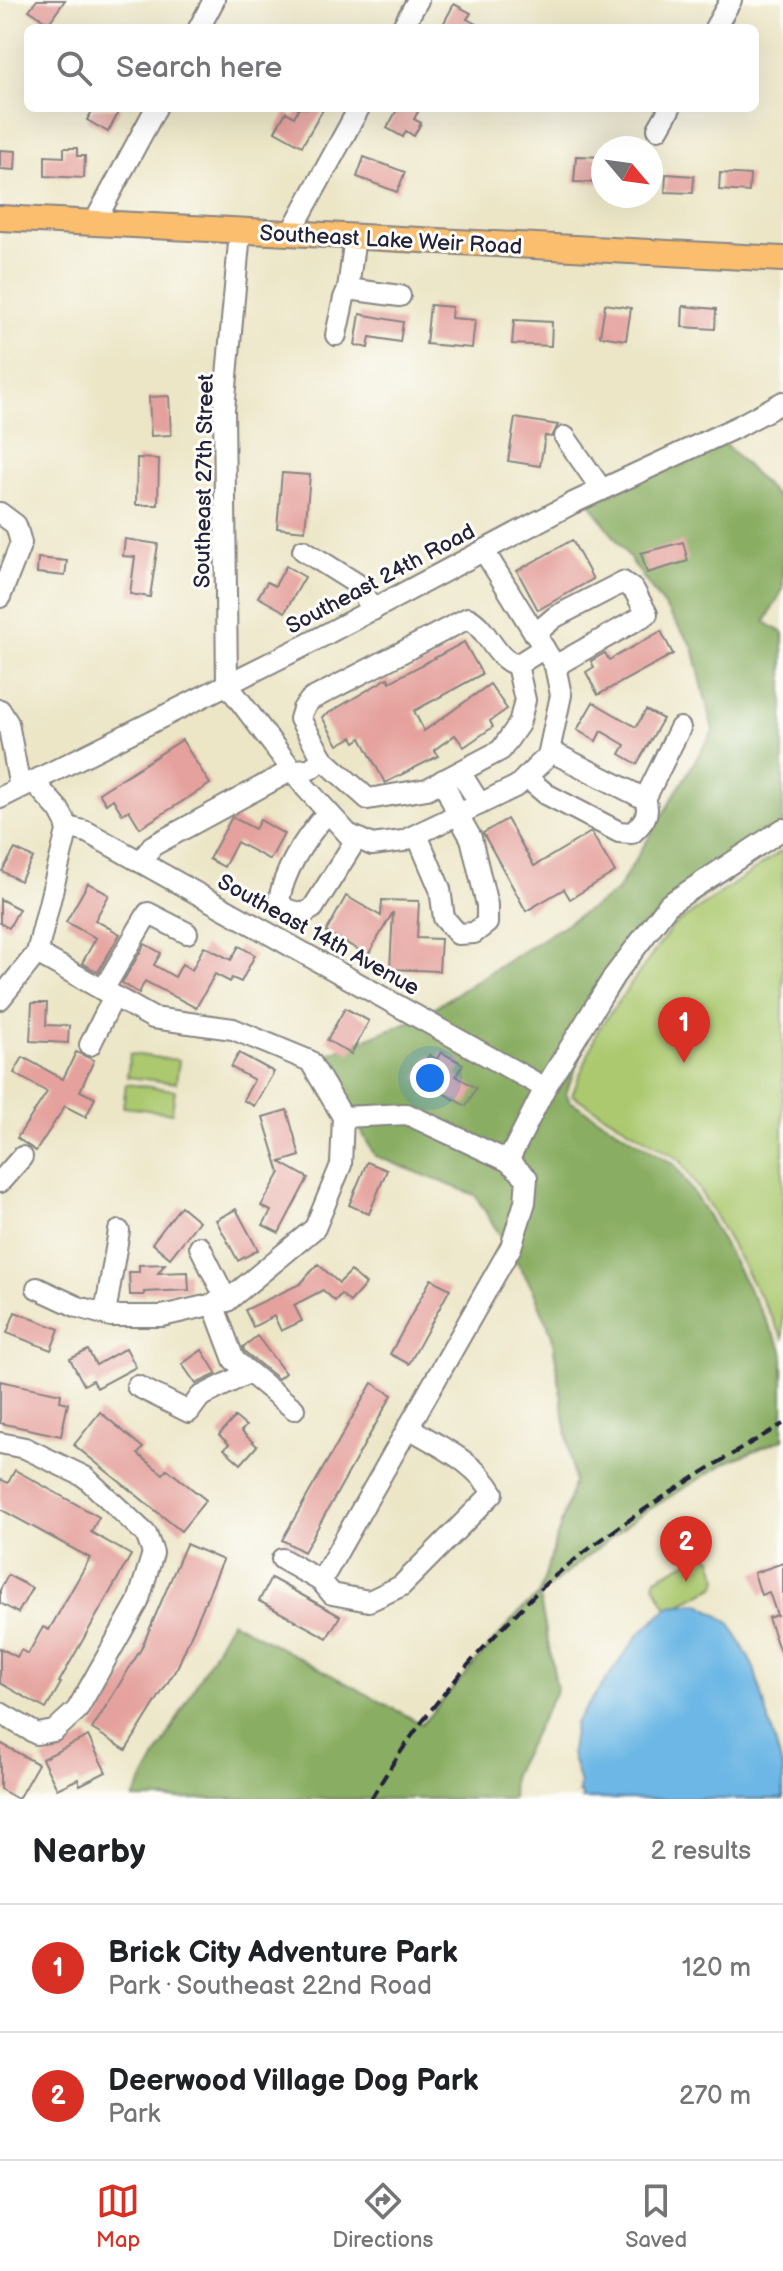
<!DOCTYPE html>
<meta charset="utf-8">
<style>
:root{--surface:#fff;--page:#f6f6f6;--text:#202124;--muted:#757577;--line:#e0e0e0;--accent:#d93025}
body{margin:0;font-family:"Balsamiq Sans",sans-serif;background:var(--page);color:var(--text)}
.compass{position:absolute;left:591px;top:136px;width:72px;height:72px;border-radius:50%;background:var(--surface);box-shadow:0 8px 32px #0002;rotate:119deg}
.you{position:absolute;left:430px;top:1078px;width:28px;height:28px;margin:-20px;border:6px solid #fff;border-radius:50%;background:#1a73e8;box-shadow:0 0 0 12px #1a73e833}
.badge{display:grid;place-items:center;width:52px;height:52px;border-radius:50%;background:var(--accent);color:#fff;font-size:26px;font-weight:700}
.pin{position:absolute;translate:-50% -66px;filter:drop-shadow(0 2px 4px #0008)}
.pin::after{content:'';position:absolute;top:42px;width:28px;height:24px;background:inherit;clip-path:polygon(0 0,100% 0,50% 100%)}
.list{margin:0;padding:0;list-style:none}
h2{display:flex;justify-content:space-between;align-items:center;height:104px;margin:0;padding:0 32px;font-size:34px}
h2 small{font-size:26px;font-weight:400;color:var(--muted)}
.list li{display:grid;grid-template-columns:52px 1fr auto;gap:24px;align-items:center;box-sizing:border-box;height:128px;padding:0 32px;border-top:2px solid var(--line)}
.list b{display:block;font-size:30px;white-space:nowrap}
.list p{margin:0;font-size:26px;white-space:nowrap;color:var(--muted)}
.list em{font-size:26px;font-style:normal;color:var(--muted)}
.icon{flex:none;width:44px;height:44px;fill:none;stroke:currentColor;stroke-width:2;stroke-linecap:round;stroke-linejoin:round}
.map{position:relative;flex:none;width:783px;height:1799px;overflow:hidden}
.search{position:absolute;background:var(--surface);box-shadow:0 8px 32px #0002;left:24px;right:24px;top:24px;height:88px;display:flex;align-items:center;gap:20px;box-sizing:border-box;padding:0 28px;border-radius:12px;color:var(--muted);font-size:30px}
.sheet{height:360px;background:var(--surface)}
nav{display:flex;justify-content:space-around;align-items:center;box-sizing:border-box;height:112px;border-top:2px solid var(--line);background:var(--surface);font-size:22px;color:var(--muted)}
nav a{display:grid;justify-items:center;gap:4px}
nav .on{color:var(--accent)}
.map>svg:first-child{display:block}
</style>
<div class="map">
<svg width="783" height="1799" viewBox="0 0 783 1799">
<rect width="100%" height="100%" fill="#fdfcf7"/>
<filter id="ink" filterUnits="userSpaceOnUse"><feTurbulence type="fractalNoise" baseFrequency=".0125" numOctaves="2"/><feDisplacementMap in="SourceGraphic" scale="16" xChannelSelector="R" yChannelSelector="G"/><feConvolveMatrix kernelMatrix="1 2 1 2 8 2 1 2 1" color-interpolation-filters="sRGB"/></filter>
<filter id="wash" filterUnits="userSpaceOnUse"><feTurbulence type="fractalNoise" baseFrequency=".006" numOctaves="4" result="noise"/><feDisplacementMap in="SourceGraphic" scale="32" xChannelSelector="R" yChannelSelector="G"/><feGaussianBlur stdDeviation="1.8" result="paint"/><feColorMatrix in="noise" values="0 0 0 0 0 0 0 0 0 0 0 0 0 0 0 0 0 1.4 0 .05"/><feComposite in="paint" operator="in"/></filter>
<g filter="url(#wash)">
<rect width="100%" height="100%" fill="#ece6c7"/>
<g fill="#acc970" stroke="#677656" stroke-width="2">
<polygon points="783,850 783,1338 713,1212 680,1160 572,1095 598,1030 672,927"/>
<polygon points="130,1054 179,1060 176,1083 127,1077"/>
<polygon points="126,1084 175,1090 172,1113 123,1107"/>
<polygon points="702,1554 712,1558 718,1579 716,1586 673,1608 666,1607 654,1584 656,1578"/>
</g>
<polygon fill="#89ad62" stroke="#56684e" stroke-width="2" points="723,442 783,503 783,589 765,622 783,633 783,842 667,922 592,1026 566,1093 570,1101 675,1165 707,1214 783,1351 783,1439 727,1462 637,1517 539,1595 557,1689 513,1774 512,1799 133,1799 231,1621 422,1724 520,1611 539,1595 574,1482 552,1335 532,1287 475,1195 375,1156 321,1057 418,1018 616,892 713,731 693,647 590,503"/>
<polygon fill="#6cb7e5" stroke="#476c90" stroke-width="2" points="699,1603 730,1623 754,1668 783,1770 783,1799 582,1799 582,1794 579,1793 580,1784 571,1753 575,1723 640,1633 670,1606"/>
<g id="blocks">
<g fill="#e5a19d">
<polygon points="37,0 65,0 49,23 29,10"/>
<polygon points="454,4 471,13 467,19 483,28 441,28"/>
<polygon points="94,108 121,108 108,132 87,120"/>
<polygon points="299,108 324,108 302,146 275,131 286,112 294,117"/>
<polygon points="398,108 420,108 414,119 421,123 414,136 406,131 403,137 387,128"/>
<polygon points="64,148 77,148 77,156 85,156 84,178 45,176 45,156 64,157"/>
<polygon points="0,150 16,151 15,170 0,169"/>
<polygon points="576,156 603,157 603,183 574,182"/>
<polygon points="364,157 405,172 397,192 357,177"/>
<polygon points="720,173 750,175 749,192 719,190"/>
<polygon points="666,174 694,176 693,193 665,192"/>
<polygon points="605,304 631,308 626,340 600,336"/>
<polygon points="430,305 452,307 451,318 475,320 472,348 426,344"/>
<polygon points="683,306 716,309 715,329 682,327"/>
<polygon points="360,314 403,322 400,342 370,337 368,348 355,345"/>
<polygon points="514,320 552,322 551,346 512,344"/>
<polygon points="169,396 171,435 151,436 149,397"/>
<polygon points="515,418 558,425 552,437 545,436 540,466 508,461"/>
<polygon points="137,458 159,459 158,505 136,505"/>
<polygon points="282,473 310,475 305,531 277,528"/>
<polygon points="125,539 158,544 150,597 130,594 135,557 123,556"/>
<polygon points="572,540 593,579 538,610 517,571"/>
<polygon points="683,542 688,561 647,573 641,553"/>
<polygon points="38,558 67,561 65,576 37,573"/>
<polygon points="286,566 305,577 285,612 258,597 267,582 275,586"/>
<polygon points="661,631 673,654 598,695 586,672 594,667 591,661 605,653 609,660"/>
<polygon points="464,642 482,674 414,711 424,731 490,684 507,709 490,721 493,727 464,747 455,735 434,750 438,756 385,783 361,738 355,742 352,737 338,745 322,717 388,678 390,682"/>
<polygon points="593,702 636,727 646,710 663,719 637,764 620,754 625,745 601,731 596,741 577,730"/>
<polygon points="182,740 210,784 140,828 129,810 122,814 113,799 106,804 99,793"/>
<polygon points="232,817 255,829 260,820 284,834 270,860 237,842 224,867 209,859"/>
<polygon points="507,819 534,866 591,832 615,872 570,899 564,889 526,911 483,833"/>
<polygon points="15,849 33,858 20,881 2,871"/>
<polygon points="88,883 109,895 95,920 120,934 98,972 82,963 96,938 66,922"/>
<polygon points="346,896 381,916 382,900 419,901 417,938 441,939 439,971 390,969 393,912 368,955 326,932"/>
<polygon points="0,899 19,909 9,928 0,923"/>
<polygon points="145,944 161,953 154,965 175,977 182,964 192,970 204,946 231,960 239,946 255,955 241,982 232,978 230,982 215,974 196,1008 145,981 139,993 122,983"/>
<polygon points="32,1003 47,1003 46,1025 69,1026 68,1043 30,1041"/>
<polygon points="345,1008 369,1021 351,1054 327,1040"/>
<polygon points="76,1052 94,1060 80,1091 95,1098 86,1117 65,1106 36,1151 17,1138 47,1092 14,1073 23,1057 63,1079"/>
<polygon points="441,1052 463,1064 456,1076 476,1088 466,1106 416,1078 429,1055 437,1059"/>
<polygon points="239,1053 274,1072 254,1106 243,1100 254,1080 231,1067"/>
<polygon points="287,1110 300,1156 280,1162 308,1178 279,1233 263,1225 271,1211 261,1206 280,1173 263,1117"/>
<polygon points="367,1162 387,1170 369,1214 349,1205"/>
<polygon points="181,1206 199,1221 170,1258 152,1243"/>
<polygon points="236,1209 258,1250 238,1261 216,1220"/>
<polygon points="165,1264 158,1273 188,1272 189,1290 144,1292 144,1295 130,1295 129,1272 139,1272 139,1265"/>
<polygon points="318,1264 339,1283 351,1271 366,1284 350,1302 341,1294 335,1301 323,1290 294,1305 302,1321 281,1331 274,1316 253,1327 245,1310 300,1284"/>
<polygon points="431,1279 450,1289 409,1364 390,1354"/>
<polygon points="15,1312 59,1329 51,1350 7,1333"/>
<polygon points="257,1336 285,1373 278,1379 245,1352 243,1347"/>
<polygon points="126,1348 136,1367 97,1388 93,1380 84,1385 70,1359 88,1350 96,1365"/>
<polygon points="202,1350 217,1374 196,1384 182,1364"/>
<polygon points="0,1381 61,1394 60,1401 68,1403 61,1436 0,1423"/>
<polygon points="372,1383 392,1395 304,1552 282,1540"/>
<polygon points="100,1412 143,1448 138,1454 163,1474 167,1469 206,1500 181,1531 74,1445"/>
<polygon points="235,1417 246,1426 241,1431 257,1446 241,1464 224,1449 229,1444 219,1435"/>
<polygon points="15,1470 99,1517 91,1532 131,1555 59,1682 61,1683 46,1709 0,1683 0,1648 17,1657 21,1650 28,1654 43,1627 49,1630 90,1558 0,1509 0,1479 8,1483"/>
<polygon points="186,1544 223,1560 178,1666 126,1750 92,1729 141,1649"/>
<polygon points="783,1563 783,1655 781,1655 768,1618 777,1615 769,1592 761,1595 754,1573"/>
<polygon points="8,1575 32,1588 18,1613 0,1603 0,1590"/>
<polygon points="271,1578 340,1616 327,1638 259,1601"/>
<polygon points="88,1736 106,1772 80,1785 78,1779 57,1789 42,1759"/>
<polygon points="0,1743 38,1764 18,1799 0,1789"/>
</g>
</g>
</g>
<g filter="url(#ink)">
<use href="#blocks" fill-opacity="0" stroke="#878481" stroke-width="2"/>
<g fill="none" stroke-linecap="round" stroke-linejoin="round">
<defs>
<g id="minor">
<polyline points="199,28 214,0"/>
<polyline points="402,28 418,0"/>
<polyline points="715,28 731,0"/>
<polyline points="658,129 670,108"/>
<polyline points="94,223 156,108"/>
<polyline points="240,232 224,409 227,684 306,788 328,812 348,834 372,845 403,841 517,786 548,756 561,695 555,666 484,551"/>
<polyline points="290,234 359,108"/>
<polyline points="355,237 348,289 400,296"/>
<polyline points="336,335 344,298 348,289"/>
<polyline points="565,437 602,490"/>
<polyline points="0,513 16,525 21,543 0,597"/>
<polyline points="303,550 357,584 373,610"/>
<polyline points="535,634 555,617 623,582 634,590 647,614 562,662 556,669"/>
<polyline points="0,710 8,723 20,788"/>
<polyline points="550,751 645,799 680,728"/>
<path d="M323,759L300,719L303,709L310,700L468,618C489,629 493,658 517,665"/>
<polyline points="460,772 480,804"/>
<path d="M526,777L546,794L619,832L632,833C643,823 651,814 645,799"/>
<polyline points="0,798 304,646 573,503 739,426 783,402"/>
<path d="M328,812C306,837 285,868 279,900L285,909L303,914L313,908L357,838"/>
<polyline points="68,827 87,832 545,1088"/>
<polyline points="417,835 440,889 444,918 458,934 474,933 487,923 487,905 471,838 458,815 443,780"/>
<polyline points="141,862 152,846 292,770 310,769 323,759 368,799 427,789 501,750 519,724 525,700 517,665 544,648"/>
<polyline points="103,990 148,913 187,933"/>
<polyline points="0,999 37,953 68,827 59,810 33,781"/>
<polyline points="90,1045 114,996"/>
<polyline points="343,1117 407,1114 508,1161 545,1088 614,976 669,904 783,829"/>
<polyline points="0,1182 22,1157"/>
<polyline points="200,1247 227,1301"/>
<polyline points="37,1288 78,1307 111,1316 162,1316 227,1301 315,1228 341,1165 343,1117 310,1061 233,1029 153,1018 37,953"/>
<polyline points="213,1304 234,1360 294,1409"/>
<polyline points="105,1314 119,1231"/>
<polyline points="137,1386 189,1412 200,1397 248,1373"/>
<path d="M408,1427C438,1446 475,1461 493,1493L401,1586L369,1601L332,1594L321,1581L511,1247L525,1202L527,1178L508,1161"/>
<polyline points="0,1443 25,1448 85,1477 146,1534 153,1553 138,1602 77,1710 54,1731 37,1734 0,1713"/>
<polyline points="282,1559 321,1581"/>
</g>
<polyline id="major" points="0,218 783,259"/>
</defs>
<use href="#minor" stroke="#878481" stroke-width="24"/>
<use href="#major" stroke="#878481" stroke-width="28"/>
<use href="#minor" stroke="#fff" stroke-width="20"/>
<use href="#major" stroke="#fbbe6e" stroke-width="24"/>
<path stroke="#22223b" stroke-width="4" stroke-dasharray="12 6" stroke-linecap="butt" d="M371,1799C409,1734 455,1676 508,1622C522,1608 536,1592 551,1579C623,1519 703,1471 783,1424"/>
</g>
</g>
<g text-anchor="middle" stroke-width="6" stroke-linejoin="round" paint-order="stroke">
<g font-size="22" fill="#22223b" stroke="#fdfcf7">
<text transform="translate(391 239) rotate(3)" y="8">Southeast Lake Weir Road</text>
<text transform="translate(203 481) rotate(-89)" y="8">Southeast 27th Street</text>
<text transform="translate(380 578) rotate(-28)" y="8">Southeast 24th Road</text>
<text transform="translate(319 934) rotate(29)" y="8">Southeast 14th Avenue</text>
</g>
</g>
</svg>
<svg class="compass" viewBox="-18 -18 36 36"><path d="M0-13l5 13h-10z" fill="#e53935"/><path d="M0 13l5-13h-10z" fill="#757577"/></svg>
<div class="you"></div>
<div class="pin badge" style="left:684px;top:1063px">1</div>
<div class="pin badge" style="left:686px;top:1582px">2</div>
<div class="search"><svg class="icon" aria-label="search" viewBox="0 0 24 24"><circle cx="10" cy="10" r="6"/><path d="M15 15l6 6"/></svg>Search here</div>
</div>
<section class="sheet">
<h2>Nearby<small>2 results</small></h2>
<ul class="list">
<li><span class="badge">1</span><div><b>Brick City Adventure Park</b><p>Park · Southeast 22nd Road</p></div><em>120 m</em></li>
<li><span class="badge">2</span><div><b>Deerwood Village Dog Park</b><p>Park</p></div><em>270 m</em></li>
</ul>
</section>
<nav>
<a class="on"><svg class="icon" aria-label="map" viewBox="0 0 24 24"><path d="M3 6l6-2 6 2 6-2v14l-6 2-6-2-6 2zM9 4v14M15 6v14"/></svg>Map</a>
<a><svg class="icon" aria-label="directions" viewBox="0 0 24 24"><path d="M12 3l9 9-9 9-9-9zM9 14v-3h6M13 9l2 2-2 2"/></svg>Directions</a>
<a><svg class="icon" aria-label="saved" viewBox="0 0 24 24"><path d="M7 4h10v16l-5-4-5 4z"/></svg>Saved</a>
</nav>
